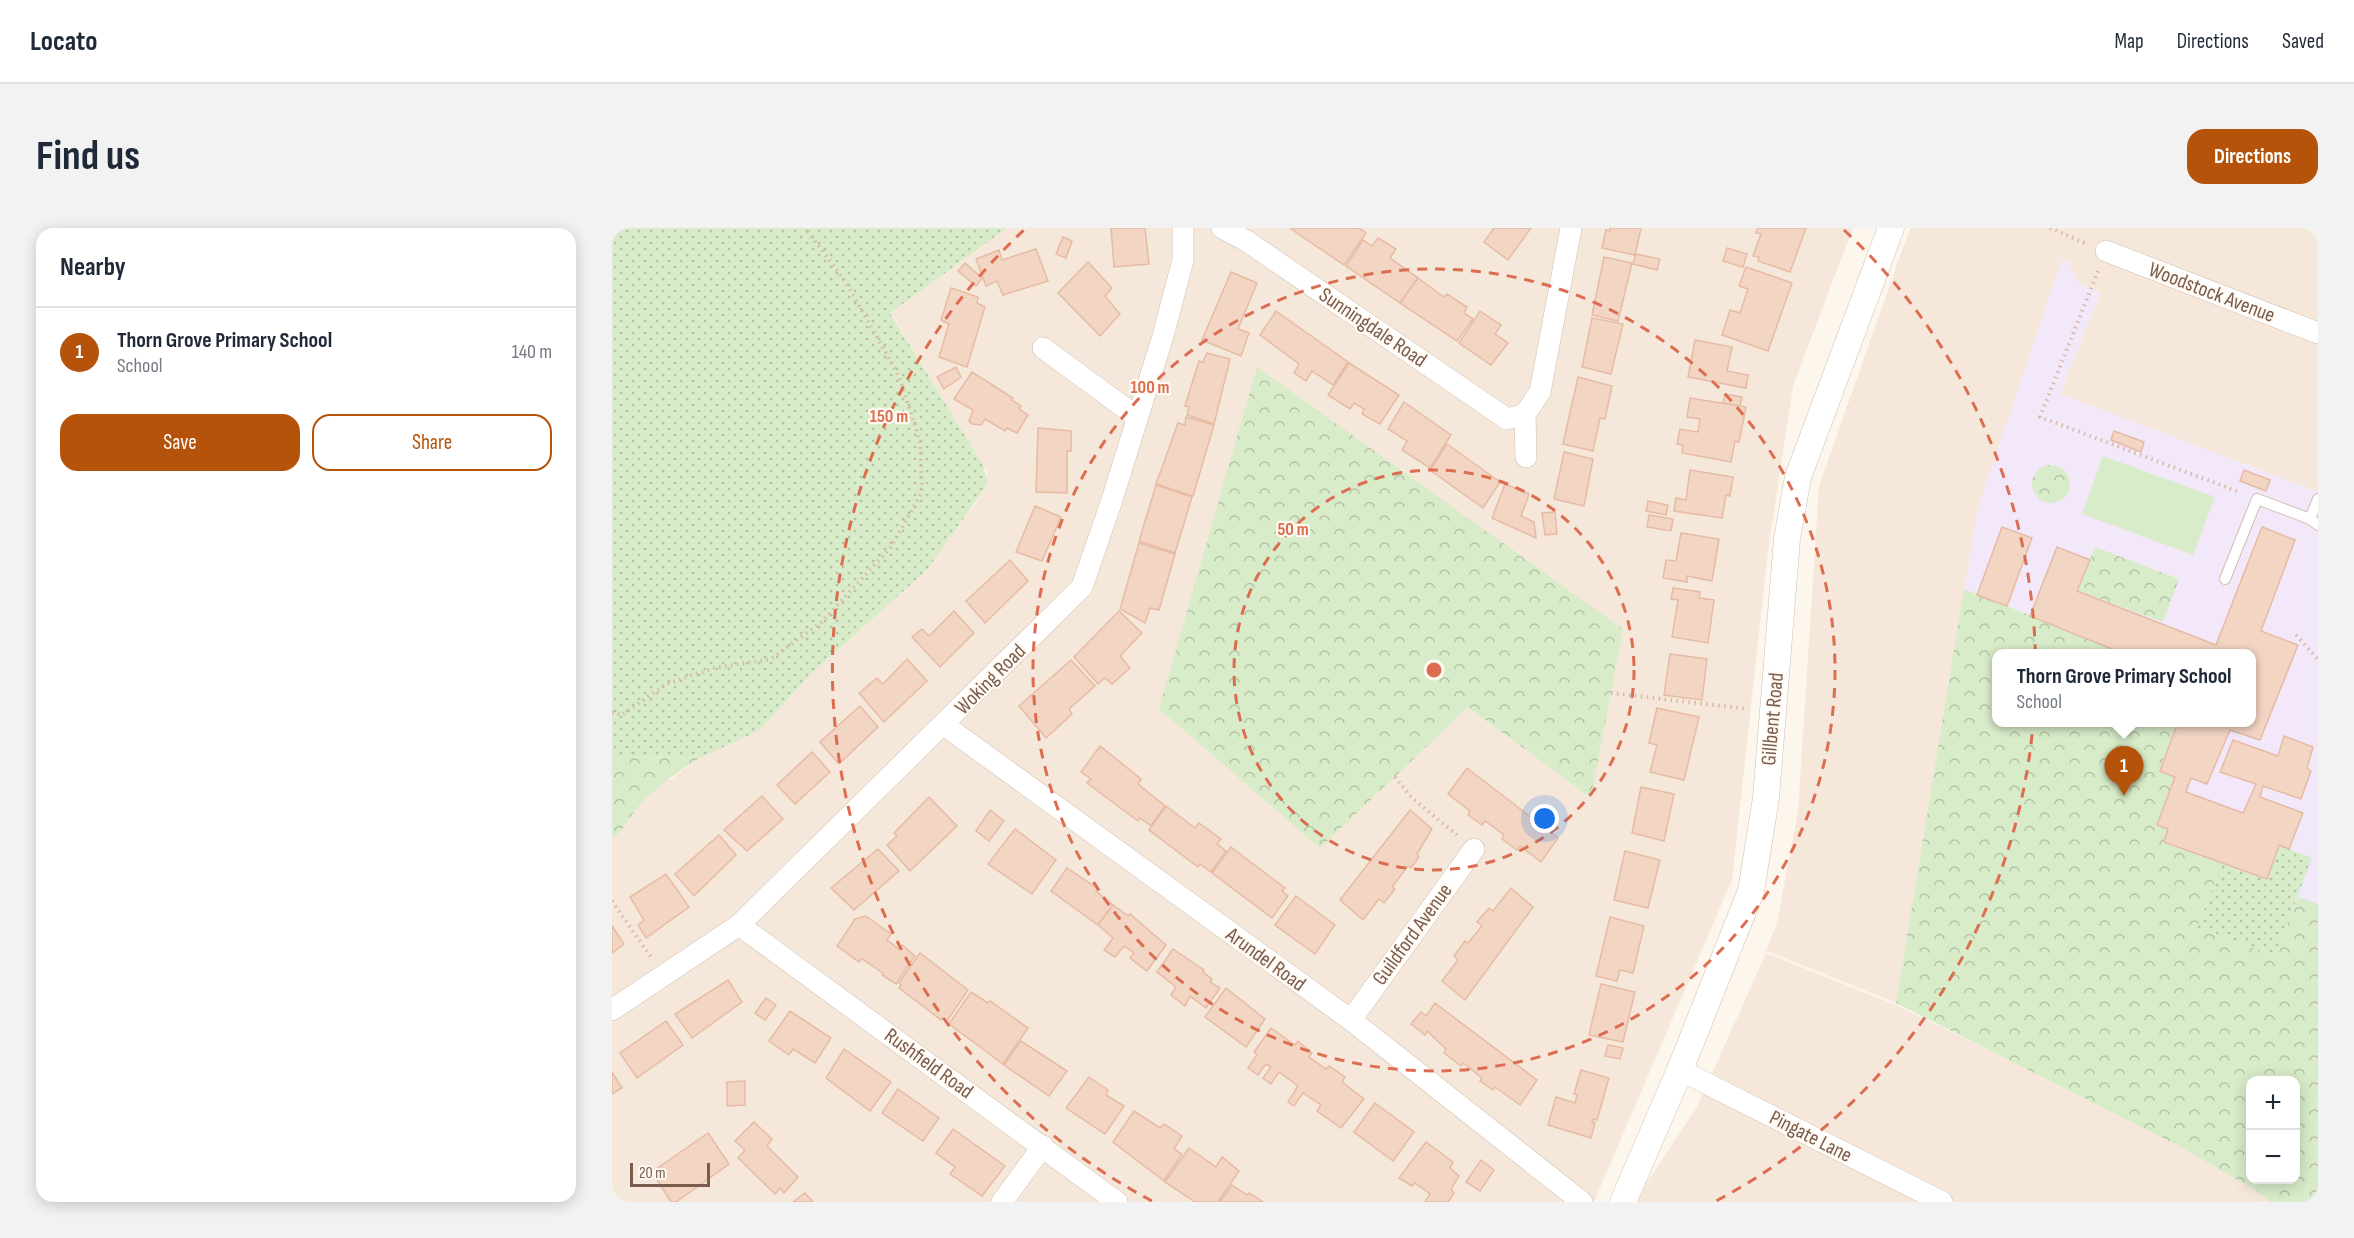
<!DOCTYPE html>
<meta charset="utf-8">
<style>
:root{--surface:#fff;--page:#f2f2f3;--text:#1f2937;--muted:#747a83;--line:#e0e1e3;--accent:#b45309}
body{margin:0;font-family:"Sofia Sans Condensed",sans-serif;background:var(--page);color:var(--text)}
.controls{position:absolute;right:18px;bottom:18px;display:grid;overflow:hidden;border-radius:12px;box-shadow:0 3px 15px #0003}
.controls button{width:54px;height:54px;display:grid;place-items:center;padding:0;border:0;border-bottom:2px solid var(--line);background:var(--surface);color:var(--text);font:30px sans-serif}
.scale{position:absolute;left:18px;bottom:15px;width:80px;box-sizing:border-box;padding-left:6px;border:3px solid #7a5c4d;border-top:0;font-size:16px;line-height:21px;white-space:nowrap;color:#7a5c4d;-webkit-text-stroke:4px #fffaf3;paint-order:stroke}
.you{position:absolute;left:933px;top:591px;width:21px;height:21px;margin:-15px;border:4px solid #fff;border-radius:50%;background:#1a73e8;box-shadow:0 0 0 9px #1a73e833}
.badge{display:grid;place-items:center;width:39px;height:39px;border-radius:50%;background:var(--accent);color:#fff;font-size:20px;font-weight:700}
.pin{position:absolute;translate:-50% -50px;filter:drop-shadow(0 2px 3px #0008)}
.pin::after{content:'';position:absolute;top:32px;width:21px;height:18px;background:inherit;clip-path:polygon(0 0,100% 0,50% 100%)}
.popup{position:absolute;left:1380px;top:421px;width:264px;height:78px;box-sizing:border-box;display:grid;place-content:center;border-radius:12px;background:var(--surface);filter:drop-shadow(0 2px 4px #0005);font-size:20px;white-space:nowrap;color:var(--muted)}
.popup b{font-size:22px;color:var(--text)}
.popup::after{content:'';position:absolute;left:50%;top:100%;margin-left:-12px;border:12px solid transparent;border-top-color:var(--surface)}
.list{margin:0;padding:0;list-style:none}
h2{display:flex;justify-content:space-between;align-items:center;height:78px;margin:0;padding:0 24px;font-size:26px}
h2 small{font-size:20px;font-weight:400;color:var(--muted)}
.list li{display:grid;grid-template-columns:39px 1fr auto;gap:18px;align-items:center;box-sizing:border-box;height:90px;padding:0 24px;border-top:2px solid var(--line)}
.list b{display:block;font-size:22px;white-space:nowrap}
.list p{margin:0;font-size:20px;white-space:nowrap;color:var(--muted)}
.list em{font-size:20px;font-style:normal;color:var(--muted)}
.actions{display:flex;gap:12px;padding:18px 24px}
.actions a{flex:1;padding:14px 0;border:2px solid var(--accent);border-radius:18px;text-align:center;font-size:21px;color:var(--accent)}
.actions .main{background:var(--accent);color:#fff}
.map{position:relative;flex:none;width:1706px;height:974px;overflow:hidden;border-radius:18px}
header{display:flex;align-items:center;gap:36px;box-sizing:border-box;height:84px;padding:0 30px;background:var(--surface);border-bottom:2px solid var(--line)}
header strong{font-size:28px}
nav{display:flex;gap:33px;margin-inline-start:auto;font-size:21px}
.intro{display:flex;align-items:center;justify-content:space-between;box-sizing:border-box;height:144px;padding:0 36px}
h1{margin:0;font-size:42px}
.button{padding:15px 27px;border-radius:18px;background:var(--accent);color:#fff;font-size:21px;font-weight:700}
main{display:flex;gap:36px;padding:0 36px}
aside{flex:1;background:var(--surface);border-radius:18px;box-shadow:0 3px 15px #0003}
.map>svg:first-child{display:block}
</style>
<header>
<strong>Locato</strong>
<nav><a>Map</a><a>Directions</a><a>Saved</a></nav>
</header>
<div class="intro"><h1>Find us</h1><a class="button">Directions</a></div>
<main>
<aside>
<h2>Nearby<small></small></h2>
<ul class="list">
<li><span class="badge">1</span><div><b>Thorn Grove Primary School</b><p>School</p></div><em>140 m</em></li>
</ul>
<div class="actions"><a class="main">Save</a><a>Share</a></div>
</aside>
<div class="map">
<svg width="1706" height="974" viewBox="0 0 1706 974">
<defs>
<pattern id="grass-dots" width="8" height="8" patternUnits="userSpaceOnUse" patternTransform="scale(1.5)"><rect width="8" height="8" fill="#d8ecc9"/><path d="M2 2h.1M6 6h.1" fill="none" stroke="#b4c2a5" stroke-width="1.8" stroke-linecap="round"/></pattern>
<pattern id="forest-crowns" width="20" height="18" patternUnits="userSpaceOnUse" patternTransform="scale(1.5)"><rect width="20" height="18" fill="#d8ecc9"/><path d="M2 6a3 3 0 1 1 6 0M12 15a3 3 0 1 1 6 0" fill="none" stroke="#b4c2a5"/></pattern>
</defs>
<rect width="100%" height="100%" fill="#fdf6ec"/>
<g fill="#f5e8da" fill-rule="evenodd">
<path d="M395,0H1241L1181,158L1156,323L1120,652L982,974H0V545L58,552L82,533L111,518L148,502L200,445L315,342L341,304L363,276L373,260L375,244L278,84ZM1010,401L979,570L857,479Z"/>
<polygon points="1298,0 1706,0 1706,264 1447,166 1488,64 1466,55 1456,34 1450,32 1366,280 1284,775 1154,723 1165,694 1186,584 1207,258"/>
<polygon points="1154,725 1284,777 1459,862 1563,916 1643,962 1658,974 1022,974 1085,879"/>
</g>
<path fill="#f3e8fa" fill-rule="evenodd" d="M1450,31L1456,33L1466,55L1489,64L1448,166L1706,264V974H1658L1643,962L1563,916L1284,775L1366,280ZM1384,426H1640V494H1384ZM1638,852H1684V952H1638Z"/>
<g fill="url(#grass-dots)">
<polygon points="0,0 395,0 278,85 371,237 375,251 373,260 315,342 200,445 148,502 90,529 0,530"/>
<polygon points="1667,617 1700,630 1663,728 1585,700 1610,635 1655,650"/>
</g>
<g fill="url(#forest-crowns)" fill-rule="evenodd">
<polygon points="645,139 1011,401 979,570 856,479 708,620 547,481"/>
<circle cx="1439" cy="256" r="19"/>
<polygon points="1483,319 1567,351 1551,394 1465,363"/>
<path d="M1352,361L1512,425L1384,426V494L1566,495L1548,543L1563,549L1545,597L1556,601L1552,615L1610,635L1585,700L1662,728L1686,669L1706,676V974H1658L1643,962L1563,916L1284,775ZM1638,852H1684V952H1638Z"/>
<path d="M90,529C69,540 42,561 27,578C15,591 16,599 0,610V530Z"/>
</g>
<polygon fill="#d8ecc9" points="1491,228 1603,269 1581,327 1470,286"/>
<g fill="#f3d5c3" stroke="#e6bba3" stroke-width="1.5">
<polygon points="499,0 533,0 537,36 502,39"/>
<polygon points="680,0 747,0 754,5 732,37 679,1"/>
<polygon points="882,0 919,0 896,32 872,14"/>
<polygon points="998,0 1029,0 1023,27 990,20 994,2 998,3"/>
<polygon points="1146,0 1194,0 1178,44 1146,33 1147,29 1141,28 1149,6 1144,5"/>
<polygon points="451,9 460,13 454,30 444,26"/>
<polygon points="766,10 784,21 778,30 806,50 788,75 734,38 751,12 760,18"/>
<polygon points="1115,20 1135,26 1131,39 1111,33"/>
<polygon points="424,21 436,53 391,67 385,53 374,58 364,31 387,22 390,32"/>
<polygon points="1024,26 1048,31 1045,42 1021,36"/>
<polygon points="992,29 1020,35 1006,93 980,87"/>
<polygon points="476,34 500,60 493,68 508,86 488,108 446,65"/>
<polygon points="353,35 370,50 364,58 346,43"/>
<polygon points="1134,39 1180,55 1156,123 1110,107 1118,82 1128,85 1136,61 1127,58"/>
<polygon points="619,44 645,55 626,101 637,105 629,128 590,112"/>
<polygon points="806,50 832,69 835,66 855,79 852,85 861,91 845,113 788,75"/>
<polygon points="339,60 366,69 365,75 373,79 355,139 327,129 337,96 329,92"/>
<polygon points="664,83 736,134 721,157 700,143 694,153 682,145 687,136 648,107"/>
<polygon points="868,83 889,97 883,106 896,115 879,137 847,115"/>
<polygon points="980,90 1011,96 999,146 970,139"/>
<polygon points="1083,112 1120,119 1115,143 1136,147 1134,160 1076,149"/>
<polygon points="595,125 618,131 602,196 575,187 577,179 573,178 587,133 591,134"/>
<polygon points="737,135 787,167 768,196 750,186 752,181 742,175 738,181 716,167"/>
<polygon points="344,139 349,149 332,161 325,149"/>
<polygon points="360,144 401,170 400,172 409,178 407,181 416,187 405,205 395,200 393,203 373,191 369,197 360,196 357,193 361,182 342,171"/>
<polygon points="966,149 1000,158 993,191 988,190 981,223 951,216"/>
<polygon points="1113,166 1130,169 1128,178 1111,175"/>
<polygon points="1078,170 1134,179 1127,214 1123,213 1119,234 1070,225 1071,217 1065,216 1068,201 1086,204 1088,191 1075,189"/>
<polygon points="792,174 839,207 818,240 790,222 795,213 776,201"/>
<polygon points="574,189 602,197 581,268 544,256 566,195 573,197"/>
<polygon points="426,200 459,203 459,223 455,223 455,265 424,264"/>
<polygon points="1502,203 1532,214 1529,224 1499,212"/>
<polygon points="835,216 888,254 871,280 818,242"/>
<polygon points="952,224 981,231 972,278 942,271"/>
<polygon points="1078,242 1121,249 1118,268 1114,267 1110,290 1062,283 1064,270 1074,272"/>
<polygon points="1632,242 1658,252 1654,263 1628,253"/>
<polygon points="893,256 917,266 909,288 922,294 924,310 880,290"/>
<polygon points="544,257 580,269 563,325 527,313"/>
<polygon points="1036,273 1056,277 1054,287 1034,283"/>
<polygon points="423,278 449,289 430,333 404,324"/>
<polygon points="943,284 945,306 933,307 930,285"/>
<polygon points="1037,287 1061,291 1059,303 1035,299"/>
<polygon points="1390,299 1420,310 1395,378 1365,367"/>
<polygon points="1650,299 1683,312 1649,403 1686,417 1648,512 1618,502 1595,556 1579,550 1574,564 1631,585 1644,556 1608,544 1621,512 1666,528 1672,508 1701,519 1695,540 1699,543 1689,571 1651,558 1648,569 1691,585 1677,621 1667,617 1655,651 1552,614 1556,601 1545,597 1563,549 1548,543 1566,494 1640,494 1640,426 1512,426 1418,388 1445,319 1478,332 1465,363 1604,417"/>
<polygon points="1069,305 1107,311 1100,353 1075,348 1075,354 1051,350 1054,332 1064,333"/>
<polygon points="527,315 563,326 547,382 538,380 533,395 508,381"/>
<polygon points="398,332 416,353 373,395 354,373"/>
<polygon points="1061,360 1088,364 1087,370 1102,372 1096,415 1060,409 1066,372 1059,371"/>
<polygon points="342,383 362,405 328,439 300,409 310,401 317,408"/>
<polygon points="507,383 530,405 508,428 518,440 500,456 493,450 486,456 462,429"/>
<polygon points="1058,426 1095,431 1090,472 1052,467"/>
<polygon points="295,431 315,453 272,494 247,465 265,450 271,456"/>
<polygon points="459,432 483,458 457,481 460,486 434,510 407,478"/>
<polygon points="248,478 266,499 227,536 208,514"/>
<polygon points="1045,480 1087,489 1072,552 1038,544 1045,517 1037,515"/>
<polygon points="488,518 529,551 526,556 553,578 539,598 528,590 526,593 475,555 479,551 469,544"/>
<polygon points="200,524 218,544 183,576 165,557"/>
<polygon points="855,540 946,610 929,634 908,618 905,622 890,611 892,607 873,593 870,597 856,587 858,583 836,566"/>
<polygon points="1029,559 1062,566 1052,613 1020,605"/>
<polygon points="150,568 171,591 135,623 112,602"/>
<polygon points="317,569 345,598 298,643 275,617 285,608 282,605"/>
<polygon points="554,578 583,600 587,595 609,611 605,616 614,623 599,644 588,636 586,639 537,602"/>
<polygon points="378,582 392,593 377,613 364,603"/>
<polygon points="798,582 820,601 805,626 807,629 799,640 796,638 780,659 783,661 772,675 767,671 751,692 728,672"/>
<polygon points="403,601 444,632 420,666 376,636"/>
<polygon points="107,607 124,627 82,668 63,646"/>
<polygon points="619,619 673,660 670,663 676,668 660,690 600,645"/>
<polygon points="266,621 287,643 242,682 219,660"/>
<polygon points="1013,623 1048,632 1036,680 1002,672"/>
<polygon points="455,640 485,660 484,663 501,677 486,697 439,663"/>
<polygon points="54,646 77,679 34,710 26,697 32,692 18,669"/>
<polygon points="899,660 921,679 853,772 830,753 846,732 842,728 853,713 856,715 870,698 865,694 877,680 881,683"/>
<polygon points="684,668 723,697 703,726 663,697"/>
<polygon points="501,677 517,688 518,686 554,717 535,743 518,730 522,725 512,718 503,729 492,722 501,710 486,697"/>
<polygon points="254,688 279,706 275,712 287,721 290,717 303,728 284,756 270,747 271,745 250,731 247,734 225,718 243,691"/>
<polygon points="998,689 1032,698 1021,745 1008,742 1005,753 984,748"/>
<polygon points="0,698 12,716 0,725"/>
<polygon points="561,721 592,742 591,744 600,751 598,754 608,760 594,780 578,768 573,778 559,767 564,759 545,744"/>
<polygon points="308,725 356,762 335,793 330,790 329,792 287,760 289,757 287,755"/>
<polygon points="116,752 130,774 80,810 63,786"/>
<polygon points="989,756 1023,764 1011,814 977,807"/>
<polygon points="614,760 653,791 634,819 593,789"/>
<polygon points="359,764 376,775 378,773 416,800 391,836 337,796"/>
<polygon points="154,770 164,777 153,792 143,785"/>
<polygon points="823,775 925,852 908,877 883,859 881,862 868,853 870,850 851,835 849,838 832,825 834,821 815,803 813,807 799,796 809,784 814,788"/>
<polygon points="178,783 219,810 203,835 181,821 177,827 157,813"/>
<polygon points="54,793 71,817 25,850 8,825"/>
<polygon points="659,800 683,817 686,813 700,825 697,829 714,841 717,838 733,849 730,854 752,871 729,900 705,883 709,877 691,865 682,878 676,874 686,858 667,844 659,856 651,850 659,839 654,836 646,847 636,840 645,827 642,824"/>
<polygon points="409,813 455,843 437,868 392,837"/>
<polygon points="996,817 1011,820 1008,831 993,828"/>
<polygon points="232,821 279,854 258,883 214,850"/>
<polygon points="969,842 997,850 985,892 981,891 980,894 983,895 979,910 936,897 944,869 963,875 965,867 962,866"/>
<polygon points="0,844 10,860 0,866"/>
<polygon points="477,849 496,862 494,867 512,878 493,906 454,880"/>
<polygon points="133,853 133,877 115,878 115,854"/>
<polygon points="286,861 327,890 311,913 270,885"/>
<polygon points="763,875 802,904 781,933 742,904"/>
<polygon points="522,883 548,900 552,896 570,908 562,921 570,926 552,953 501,914"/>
<polygon points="142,894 160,911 155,918 186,949 172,965 168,960 163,966 126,930 133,922 123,913"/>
<polygon points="341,901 393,938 370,968 338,946 343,939 324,925"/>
<polygon points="96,905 117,936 64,974 59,974 40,944"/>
<polygon points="814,914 841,934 838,940 847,948 839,961 842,965 836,974 813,974 818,966 803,955 800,958 787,950"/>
<polygon points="577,920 604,939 610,929 627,943 606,974 583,974 553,954"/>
<polygon points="869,932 882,942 868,963 854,954"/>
<polygon points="620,957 635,967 637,965 651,974 608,974"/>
<polygon points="193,965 201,974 181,974"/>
</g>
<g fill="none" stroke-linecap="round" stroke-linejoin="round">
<defs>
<g id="service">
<polyline points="1706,271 1698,291 1706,297"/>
<polyline points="1613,351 1645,271 1698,291"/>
</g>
<g id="minor">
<polyline points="610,0 633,12 895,191 913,186 928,164 959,0"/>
<polyline points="1494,23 1706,105"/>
<polyline points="431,120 525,189"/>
<polyline points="913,186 914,229"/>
<polyline points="332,497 739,792 970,974"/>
<polyline points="127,697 505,974"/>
<polyline points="0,782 127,697 470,359 499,275 551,108 571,32 571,0"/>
<polyline points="739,792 862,621"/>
<polyline points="1068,842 1330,974"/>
<polyline points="390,974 431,918"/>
</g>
<polyline id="tertiary" points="1011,974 1068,842 1139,663 1154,570 1175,311 1186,249 1279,0"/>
</defs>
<use href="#service" stroke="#d1beb0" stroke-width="12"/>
<use href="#minor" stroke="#d1beb0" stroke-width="22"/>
<use href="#tertiary" stroke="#d1beb0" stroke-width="27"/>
<g stroke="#d9b8a5" stroke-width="4" stroke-dasharray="1.5 4.5" stroke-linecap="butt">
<polyline points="1438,0 1473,15"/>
<polyline points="1486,43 1428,189 1627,264"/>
<polyline points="1684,407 1706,431"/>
<polyline points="999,465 1136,481"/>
<polyline points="0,484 10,487 54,456 102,440 159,431 210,394 279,319 310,264 308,213 287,148 233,53 193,0"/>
<polyline points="783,549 800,570 845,607"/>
<polyline points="0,673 39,729"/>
</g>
<use href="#service" stroke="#fff" stroke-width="10"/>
<use href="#minor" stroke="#fff" stroke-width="21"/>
<use href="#tertiary" stroke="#fff" stroke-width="26"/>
</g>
<g fill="none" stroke="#dc6d51" stroke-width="3" stroke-dasharray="10 8">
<circle cx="822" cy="442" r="200"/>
<circle cx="822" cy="442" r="401"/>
<path d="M540 973A601 601 0 0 1 412 2M1232 2A601 601 0 0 1 1104 973"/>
</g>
<g text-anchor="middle" stroke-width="4.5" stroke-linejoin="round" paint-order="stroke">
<g font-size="21" fill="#7a5c4d" stroke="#fffaf3">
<text transform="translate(1600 64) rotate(21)" y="7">Woodstock Avenue</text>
<text transform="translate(761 99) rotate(34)" y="7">Sunningdale Road</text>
<text transform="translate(378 451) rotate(-45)" y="7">Woking Road</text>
<text transform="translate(1160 491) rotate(-85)" y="7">Gillbent Road</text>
<text transform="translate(800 706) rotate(-54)" y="7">Guildford Avenue</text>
<text transform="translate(654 731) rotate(36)" y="7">Arundel Road</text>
<text transform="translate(317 835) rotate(36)" y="7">Rushfield Road</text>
<text transform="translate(1199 908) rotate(27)" y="7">Pingate Lane</text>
</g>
</g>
<circle cx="822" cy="442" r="9" fill="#dc6d51" stroke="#fffaf3" stroke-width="3"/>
<g font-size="18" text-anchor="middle" font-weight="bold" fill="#dc6d51" stroke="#fffaf3" stroke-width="4.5" stroke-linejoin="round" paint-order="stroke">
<text x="538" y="165">100 m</text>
<text x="277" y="194">150 m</text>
<text x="681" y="307">50 m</text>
</g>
</svg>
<div class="controls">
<button>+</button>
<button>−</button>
</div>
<div class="scale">20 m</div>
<div class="you"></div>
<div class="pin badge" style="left:1512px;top:568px">1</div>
<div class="popup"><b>Thorn Grove Primary School</b>School</div>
</div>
</main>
